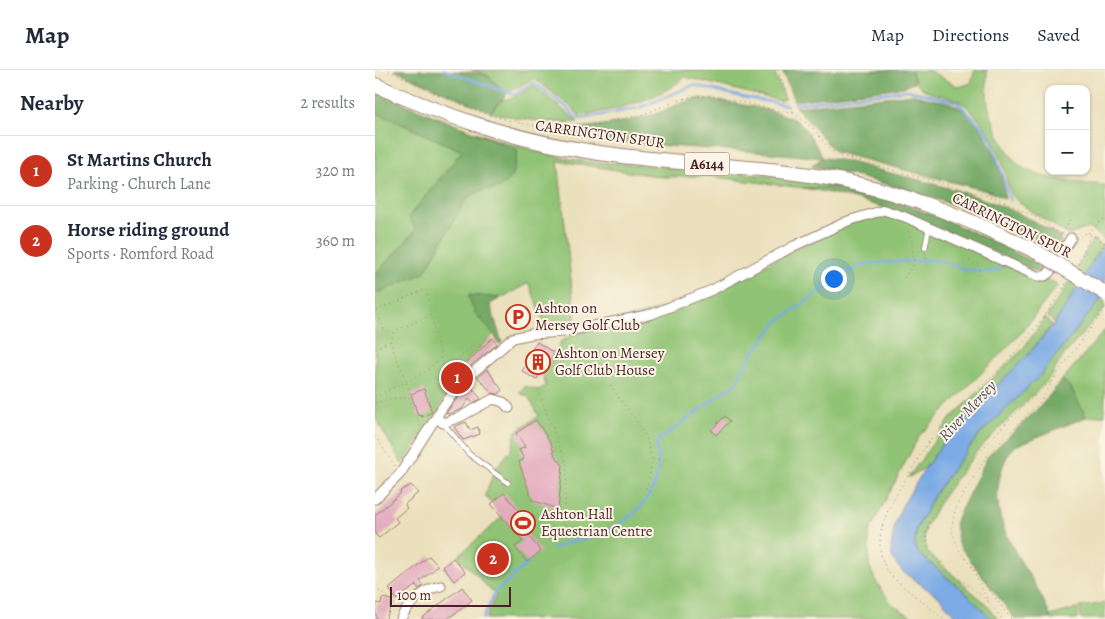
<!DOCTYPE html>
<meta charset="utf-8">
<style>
:root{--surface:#fff;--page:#f2f2f3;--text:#1f2937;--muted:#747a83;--line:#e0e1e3;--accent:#c8321e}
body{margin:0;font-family:Alegreya,serif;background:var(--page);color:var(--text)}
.controls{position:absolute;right:15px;top:15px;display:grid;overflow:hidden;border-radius:10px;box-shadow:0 1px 4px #0004}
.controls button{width:45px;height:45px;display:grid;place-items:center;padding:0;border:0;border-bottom:1px solid var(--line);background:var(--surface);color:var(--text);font:25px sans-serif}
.scale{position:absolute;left:15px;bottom:12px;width:121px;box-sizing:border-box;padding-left:5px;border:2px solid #4a1f2b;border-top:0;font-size:14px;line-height:18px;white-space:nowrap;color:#4a1f2b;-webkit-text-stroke:4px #fcf5e5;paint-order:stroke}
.you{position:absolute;left:458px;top:208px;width:18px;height:18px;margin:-12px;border:4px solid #fff;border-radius:50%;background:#1a73e8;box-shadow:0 0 0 8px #1a73e833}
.badge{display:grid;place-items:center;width:32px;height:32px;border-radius:50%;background:var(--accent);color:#fff;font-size:16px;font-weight:700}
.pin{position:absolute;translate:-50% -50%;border:2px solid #fff;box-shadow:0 1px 5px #0006}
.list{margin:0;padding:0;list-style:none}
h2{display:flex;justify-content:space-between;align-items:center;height:65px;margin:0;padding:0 20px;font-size:21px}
h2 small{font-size:16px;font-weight:400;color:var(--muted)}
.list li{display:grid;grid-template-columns:32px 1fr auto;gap:15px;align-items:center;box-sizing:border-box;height:70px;padding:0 20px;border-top:1px solid var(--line)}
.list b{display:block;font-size:19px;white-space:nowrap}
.list p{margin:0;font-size:16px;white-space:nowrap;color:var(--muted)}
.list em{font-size:16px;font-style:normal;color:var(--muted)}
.map{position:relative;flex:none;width:730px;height:549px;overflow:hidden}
header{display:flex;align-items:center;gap:30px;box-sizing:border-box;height:70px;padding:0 25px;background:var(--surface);border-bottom:1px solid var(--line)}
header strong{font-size:24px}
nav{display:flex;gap:28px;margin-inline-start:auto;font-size:18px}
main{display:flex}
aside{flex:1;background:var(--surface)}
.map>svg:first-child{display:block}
</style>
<header>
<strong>Map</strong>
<nav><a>Map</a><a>Directions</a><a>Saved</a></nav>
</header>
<main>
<aside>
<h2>Nearby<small>2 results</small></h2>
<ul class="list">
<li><span class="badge">1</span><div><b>St Martins Church</b><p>Parking · Church Lane</p></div><em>320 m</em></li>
<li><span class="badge">2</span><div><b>Horse riding ground</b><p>Sports · Romford Road</p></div><em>360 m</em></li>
</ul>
</aside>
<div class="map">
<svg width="730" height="549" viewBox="0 0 730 549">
<rect width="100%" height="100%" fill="#fcf5e5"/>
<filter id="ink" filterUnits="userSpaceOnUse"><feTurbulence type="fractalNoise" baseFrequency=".02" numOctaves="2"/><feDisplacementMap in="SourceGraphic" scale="10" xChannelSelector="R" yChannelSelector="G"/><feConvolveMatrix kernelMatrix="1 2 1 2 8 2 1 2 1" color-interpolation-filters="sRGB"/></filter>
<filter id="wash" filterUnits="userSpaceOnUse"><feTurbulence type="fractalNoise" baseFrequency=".0096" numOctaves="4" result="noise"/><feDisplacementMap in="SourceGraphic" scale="20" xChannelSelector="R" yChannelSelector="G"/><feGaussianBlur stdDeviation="1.12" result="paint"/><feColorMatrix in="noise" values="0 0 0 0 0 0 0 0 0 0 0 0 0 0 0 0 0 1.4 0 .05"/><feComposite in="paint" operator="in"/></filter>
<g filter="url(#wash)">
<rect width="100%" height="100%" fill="#eae0bc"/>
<g fill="#90c375" stroke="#6d7150">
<path d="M96,0H398L410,29L406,31L310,7C282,31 240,40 204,46L196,37L159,8L133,23L125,21L113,5Z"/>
<path d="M536,0L555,1L584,17L596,13L600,0H612C612,11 611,24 613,35C617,52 634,92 651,100C675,111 704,113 730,115V170L714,158L693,165C680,155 645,136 637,125C632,116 631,105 628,95C620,70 611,56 593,38C573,18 546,34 536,0Z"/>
<path d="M158,15L203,52C173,54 146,49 116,42L125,31L141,27Z"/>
<polygon points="0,42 88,81 34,146 41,160 0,205"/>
<path d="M88,58C137,74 189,94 240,93L420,108L467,117L428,118L333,106L288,107L183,91L201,256L172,260L154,213L126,228L94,225L100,243L119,264L69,313L72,322L61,346L27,394L0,347V224L49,203L91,129L106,120L125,118L143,80Z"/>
<polygon points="511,144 529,149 660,209 679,212 682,216 647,262 544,366 494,462 494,495 500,510 517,534 540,549 111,549 121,526 83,486 127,447 110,425 121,397 137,379 141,361 164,346 153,326 144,323 150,316 163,320 171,316 168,305 186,271 198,265 339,223 419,179 475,153"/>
<polygon points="718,169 728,176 680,253 672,246 689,220"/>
<polygon points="726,229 730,232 730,238 689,285 673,310 601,382 569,425 551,456 549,466 552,482 611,534 623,549 617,549 591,523 543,483 540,474 541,460 560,424 577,400 604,365 664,307"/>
<polygon points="670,248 677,255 652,286 577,360 551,397 533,408 576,348 647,280"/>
<polygon points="730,260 730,345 711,347 696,318 687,310"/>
<polygon points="730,533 730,549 706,549 705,537"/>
<polygon points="703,538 703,549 676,549 675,546"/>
</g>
<g fill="#74a966" stroke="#5f6448">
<path d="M19,0C39,0 99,0 113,6C122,12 122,20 133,23L116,42Z"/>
<polygon points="407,0 536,0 540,12 529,17 419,31"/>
<polygon points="0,22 143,80 137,106 125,118 106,120 91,129 49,203 0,224 0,205 41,160 34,147 87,81 0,42"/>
<path d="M538,24C552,30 569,29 582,36C612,52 627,97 630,129L616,122L460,82L421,37Z"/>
<path d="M325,28C350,32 398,38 420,50C433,58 440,75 448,88C469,89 491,97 511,102C573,117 631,131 685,167L687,177L682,180C605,139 521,114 436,96L447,88C360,78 272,78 186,65L188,60C218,56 248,54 277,45C295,39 304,32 325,28Z"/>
<path d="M467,117C541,134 607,164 673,200L668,203L661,202C586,166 510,131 428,118Z"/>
<polygon points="93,225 126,228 115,234 127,273 124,275 119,264 100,243"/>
<path d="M687,310L696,318L711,347L640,376C630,386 627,397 624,411C614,465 661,502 676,549H640L583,474L580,452L613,386L665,337Z"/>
</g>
<polygon fill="#7baae5" stroke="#626488" points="730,172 730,224 664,307 604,365 577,400 560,424 541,460 540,474 543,483 591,523 617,549 583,549 564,527 528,502 522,495 517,487 516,478 520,454 527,436 551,397 577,360 652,286 680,253"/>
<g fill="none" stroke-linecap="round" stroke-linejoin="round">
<g stroke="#7baae5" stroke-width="2.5">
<polyline points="69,0 140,25 158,12 191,37 200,47 206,49 264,38 319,15 367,27 411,35"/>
<polyline points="420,34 533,20 582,32 608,58 617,71 635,131"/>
<path d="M178,479C192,471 197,473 211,469C255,456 293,423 281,374L284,370L361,313L374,289L401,253L469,204L489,194L552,190L566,191L592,200L619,202L627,196"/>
<polyline points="108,549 120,522 154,492"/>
</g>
</g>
<g id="blocks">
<g fill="#e3acbe">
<polygon points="117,268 122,274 94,297 91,294"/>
<polygon points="162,272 179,283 161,310 147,301 158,284 155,282"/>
<polygon points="112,299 127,320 124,324 117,323 103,307"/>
<polygon points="94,314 106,329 98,333 94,329 87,339 73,344 71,343 74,339"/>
<polygon points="49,319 57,342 47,347 46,345 43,346 36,324"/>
<polygon points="350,346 355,351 341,365 336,360"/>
<polygon points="161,350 176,373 180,386 188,395 183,439 157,430 144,392 149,389 144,380 150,377 141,363"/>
<polygon points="91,352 95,360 103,357 105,364 88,370 79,357"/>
<polygon points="36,415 43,423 31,433 30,435 32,438 20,448 23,452 4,468 0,464 0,445 26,423 25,421"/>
<polygon points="129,423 154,452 147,458 166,481 152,492 140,477 148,471 116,434"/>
<polygon points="54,486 63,496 45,511 49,516 44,519 41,515 22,530 14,519"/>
<polygon points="78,488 90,502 79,511 68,497"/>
<polygon points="87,517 97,530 85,540 72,549 46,549"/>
<polygon points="7,528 17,530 14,541 11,549 2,549 0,541 2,533 6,534"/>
</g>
</g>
</g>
<g filter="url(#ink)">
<use href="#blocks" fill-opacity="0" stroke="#9a8074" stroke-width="1"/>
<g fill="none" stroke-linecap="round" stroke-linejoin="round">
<defs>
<g id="lane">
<polyline points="550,178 554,158"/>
<polyline points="68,353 94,384 133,413"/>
</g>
<g id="street">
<polyline points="62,348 68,353 85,347 118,329 128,332 134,338"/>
<polyline points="0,429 25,404 69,335 87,312 138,268 157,264 188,262 277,244 337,220 419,176 473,151 509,140 530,147 662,206 670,206 674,203 696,168"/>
<path d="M26,549C31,535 51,518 66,516"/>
</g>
<path id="primary" d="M0,15C70,46 136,69 212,81C295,95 381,94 464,110C534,124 599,151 662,182"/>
</defs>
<use href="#lane" stroke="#9a8074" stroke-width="6"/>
<use href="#street" stroke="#9a8074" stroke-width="11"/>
<use href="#primary" stroke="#9a8074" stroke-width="16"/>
<g stroke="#9a8074" stroke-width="1" stroke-dasharray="1 4" stroke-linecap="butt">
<path d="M14,0C68,28 131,59 194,58C214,57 234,51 254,48C280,43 303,25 330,26C360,27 389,41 419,43"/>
<polyline points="403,0 419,43 439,59 453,78 462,85 621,128 659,146 687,165"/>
<polyline points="713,163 730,148"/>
<polyline points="687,164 695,150"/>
<polyline points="705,165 713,163 721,167"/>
<polyline points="710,182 720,188 730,172"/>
<polyline points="550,183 553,202"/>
<polyline points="594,191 605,197 603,208"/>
<polyline points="703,194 716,164"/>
<polyline points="453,207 467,226"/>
<polyline points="529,208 539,194 537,171 532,158"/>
<polyline points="669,245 679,254"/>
<polyline points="18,263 9,260 2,240 51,219 56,244"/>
<polyline points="0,278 14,272"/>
<polyline points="78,295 91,298"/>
<polyline points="245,304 254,305 260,303"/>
<path d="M235,315C259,352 288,370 271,418L279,426"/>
<polyline points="163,320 192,395 188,462"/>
<polyline points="0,327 52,301 65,288"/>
<polyline points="0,333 17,328 33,328"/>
<polyline points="45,356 34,328 35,322 15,272 20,261 56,245 69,302 108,266"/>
<polyline points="0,366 20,396"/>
<polyline points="278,389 287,389 294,396"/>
<polyline points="233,451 239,465"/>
<polyline points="598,500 613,531 627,549"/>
<polyline points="0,517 22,536"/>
<path d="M613,531C595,516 557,493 552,470C544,440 650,328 677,312"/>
<path d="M568,549L516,506C492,474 512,438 531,409C539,396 546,383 555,370C578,339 610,316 635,288C655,265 676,239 692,212"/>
<polyline points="636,549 584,480 577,461 578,449 582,435 613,384 665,332 684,301 730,239"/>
</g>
<use href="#lane" stroke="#fff" stroke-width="4.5"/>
<use href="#street" stroke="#fff" stroke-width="9"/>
<use href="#primary" stroke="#fff" stroke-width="14"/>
<defs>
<polyline id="primary-bridge" points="662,182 730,223"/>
</defs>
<use href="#primary-bridge" stroke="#9a8074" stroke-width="16" stroke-linecap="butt"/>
<polyline stroke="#9a8074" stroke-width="1" stroke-dasharray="1 4" stroke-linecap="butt" points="721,167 730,173"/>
<use href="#primary-bridge" stroke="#fff" stroke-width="14"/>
</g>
</g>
<defs>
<symbol id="parking-ring" viewBox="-11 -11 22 22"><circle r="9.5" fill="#fcf5e5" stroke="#c8321e" stroke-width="1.5"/><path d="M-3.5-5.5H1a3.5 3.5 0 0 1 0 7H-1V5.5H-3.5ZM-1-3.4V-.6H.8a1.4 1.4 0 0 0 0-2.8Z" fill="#c8321e"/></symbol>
<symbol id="building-ring" viewBox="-11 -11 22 22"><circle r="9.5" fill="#fcf5e5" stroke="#c8321e" stroke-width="1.5"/><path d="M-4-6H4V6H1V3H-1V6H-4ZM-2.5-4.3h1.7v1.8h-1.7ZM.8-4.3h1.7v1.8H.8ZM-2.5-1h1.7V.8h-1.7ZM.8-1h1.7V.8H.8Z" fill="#c8321e"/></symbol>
<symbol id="stadium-ring" viewBox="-11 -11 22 22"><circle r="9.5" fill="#fcf5e5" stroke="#c8321e" stroke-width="1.5"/><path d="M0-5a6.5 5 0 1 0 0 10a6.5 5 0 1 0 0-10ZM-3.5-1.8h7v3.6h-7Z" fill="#c8321e"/></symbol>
</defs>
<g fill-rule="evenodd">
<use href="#parking-ring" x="129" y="233" width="28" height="28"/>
<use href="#building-ring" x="149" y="278" width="28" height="28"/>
<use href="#stadium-ring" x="134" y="439" width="28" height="28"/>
</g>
<g text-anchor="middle" stroke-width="4" stroke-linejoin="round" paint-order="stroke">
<rect fill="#fcf5e5" stroke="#7f5f63" stroke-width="1" x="309.5" y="82.5" width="45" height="23" rx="4"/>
<g font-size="14" font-weight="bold" fill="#4a1f2b">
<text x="332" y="99">A6144</text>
</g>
<g font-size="15" fill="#4a1f2b" stroke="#fcf5e5">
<text transform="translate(225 64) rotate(8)" y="5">CARRINGTON SPUR</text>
<text transform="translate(637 155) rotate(26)" y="5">CARRINGTON SPUR</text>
</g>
<g font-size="15" fill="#4a1f2b" stroke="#fcf5e5" text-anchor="start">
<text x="160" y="243">Ashton on<tspan x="160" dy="17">Mersey Golf Club</tspan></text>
<text x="180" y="288">Ashton on Mersey<tspan x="180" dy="17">Golf Club House</tspan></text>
<text x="166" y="449">Ashton Hall<tspan x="166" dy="17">Equestrian Centre</tspan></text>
</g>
<g font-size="16" font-style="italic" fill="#5b506c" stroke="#fcf5e5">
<text transform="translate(592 340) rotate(-47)" y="6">River Mersey</text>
</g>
</g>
</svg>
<div class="controls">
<button>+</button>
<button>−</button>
</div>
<div class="scale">100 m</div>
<div class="you"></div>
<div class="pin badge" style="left:82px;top:308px">1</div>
<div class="pin badge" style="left:118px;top:489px">2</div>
</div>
</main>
